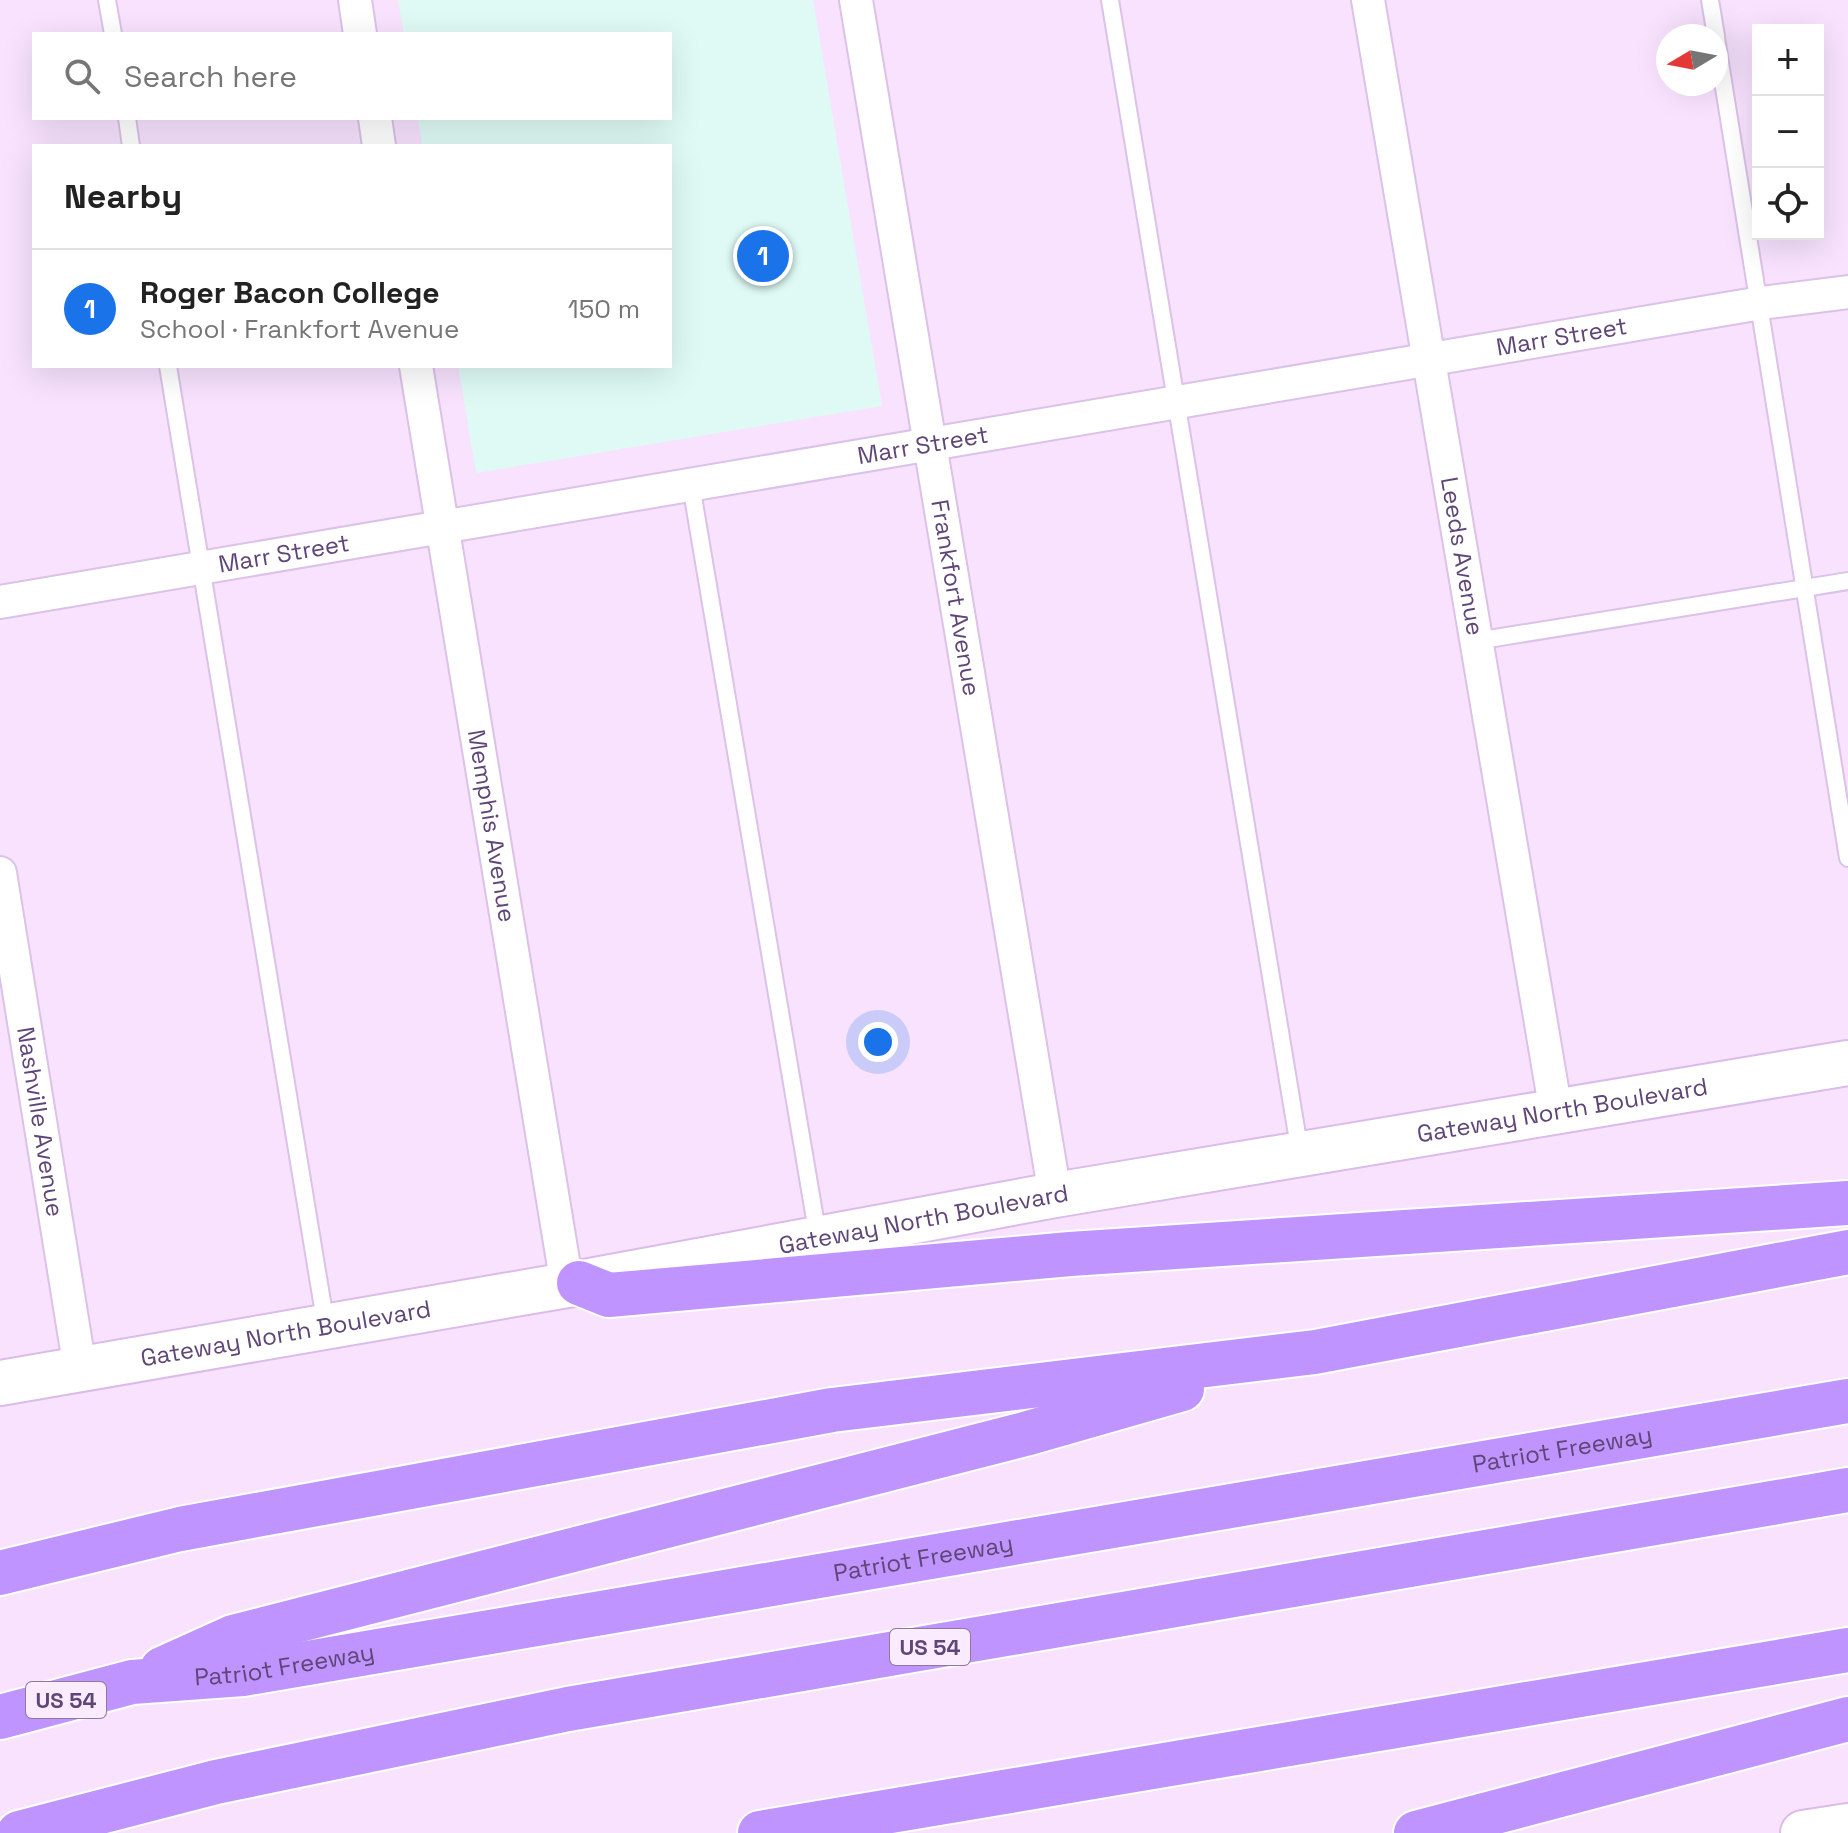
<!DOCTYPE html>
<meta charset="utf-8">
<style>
:root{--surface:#fff;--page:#f6f6f6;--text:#222;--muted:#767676;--line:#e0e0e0;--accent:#1a73e8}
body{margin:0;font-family:"Space Grotesk",sans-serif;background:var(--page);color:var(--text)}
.controls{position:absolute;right:24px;top:24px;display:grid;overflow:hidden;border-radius:0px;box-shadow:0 8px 32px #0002}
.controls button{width:72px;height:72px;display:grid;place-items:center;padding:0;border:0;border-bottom:2px solid var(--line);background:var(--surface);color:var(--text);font:40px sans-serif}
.compass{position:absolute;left:1656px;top:24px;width:72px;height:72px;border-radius:50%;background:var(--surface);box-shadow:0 8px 32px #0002;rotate:260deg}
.you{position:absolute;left:878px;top:1042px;width:28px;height:28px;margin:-20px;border:6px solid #fff;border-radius:50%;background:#1a73e8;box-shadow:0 0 0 12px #1a73e833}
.badge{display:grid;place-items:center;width:52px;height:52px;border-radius:50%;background:var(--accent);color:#fff;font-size:26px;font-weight:700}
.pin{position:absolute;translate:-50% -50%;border:4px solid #fff;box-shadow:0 2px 8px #0006}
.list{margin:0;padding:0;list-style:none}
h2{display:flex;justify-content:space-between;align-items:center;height:104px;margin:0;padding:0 32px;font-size:34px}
h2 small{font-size:26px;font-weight:400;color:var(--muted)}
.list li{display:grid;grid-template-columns:52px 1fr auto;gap:24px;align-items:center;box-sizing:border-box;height:120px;padding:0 32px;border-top:2px solid var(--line)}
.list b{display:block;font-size:30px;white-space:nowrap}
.list p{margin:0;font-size:26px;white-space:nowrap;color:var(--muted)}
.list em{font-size:26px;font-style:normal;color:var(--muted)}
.icon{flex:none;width:44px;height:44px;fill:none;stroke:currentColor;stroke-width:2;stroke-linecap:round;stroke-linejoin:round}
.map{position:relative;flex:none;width:1848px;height:1833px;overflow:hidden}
.search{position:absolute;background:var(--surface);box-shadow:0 8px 32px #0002;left:32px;top:32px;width:640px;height:88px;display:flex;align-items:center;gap:20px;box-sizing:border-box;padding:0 28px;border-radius:0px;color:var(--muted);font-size:30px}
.panel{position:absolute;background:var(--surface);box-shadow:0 8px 32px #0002;left:32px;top:144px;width:640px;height:224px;border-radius:0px}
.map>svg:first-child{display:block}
</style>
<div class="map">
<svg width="1848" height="1833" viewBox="0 0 1848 1833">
<rect width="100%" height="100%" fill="#f8e2fe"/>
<polygon fill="#dffaf5" points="398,0 813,0 882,406 476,473 458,366 670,366 670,146 422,146 418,118 670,118 670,34 404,34"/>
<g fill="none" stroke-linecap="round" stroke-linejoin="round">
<defs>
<g id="service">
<polyline points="107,0 113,34"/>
<polyline points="1110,0 1300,1153"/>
<polyline points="1710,0 1716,36"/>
<polyline points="1716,38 1848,858"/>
<polyline points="127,118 131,146"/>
<polyline points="168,366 326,1326"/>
<polyline points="691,485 818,1237"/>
<polyline points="1476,641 1848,581"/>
</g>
<g id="minor">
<polyline points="355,0 360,34"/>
<path id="s1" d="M856,0L1055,1195"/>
<path id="s2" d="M1368,0L1556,1112"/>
<polyline points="375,118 379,146"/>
<path id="s3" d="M416,366L567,1285"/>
<path id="s4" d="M0,602L1761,303L1848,292"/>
<path id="s5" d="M0,873L80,1369"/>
</g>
<g id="secondary">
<path id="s6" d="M0,1383L579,1283L1055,1195L1848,1063"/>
<polyline points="1803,1833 1848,1826"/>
</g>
<g id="motorway">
<polyline points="579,1283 609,1295 1070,1254 1848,1203"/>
<polyline points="0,1573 180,1529 832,1410 1315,1352 1848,1252"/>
<polyline points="162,1669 233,1637 1025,1434 1182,1389"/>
<path id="s7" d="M0,1717L132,1682L243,1674L1848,1401"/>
<polyline points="19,1833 216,1782 568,1709 1848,1490"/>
<polyline points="760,1833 1848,1650"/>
<polyline points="1416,1833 1848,1719"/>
</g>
</defs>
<use href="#service" stroke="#dac2e8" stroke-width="20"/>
<use href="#minor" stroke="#dac2e8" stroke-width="36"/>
<use href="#secondary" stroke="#dabceb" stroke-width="48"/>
<use href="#motorway" stroke="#fff" stroke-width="48"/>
<use href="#service" stroke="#fff" stroke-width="16"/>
<use href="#minor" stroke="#fff" stroke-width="32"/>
<use href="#secondary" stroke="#fff" stroke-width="44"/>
<use href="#motorway" stroke="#c094fe" stroke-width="44"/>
</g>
<g text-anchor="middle" stroke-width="6" stroke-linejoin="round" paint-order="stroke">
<g fill="#faebff" stroke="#8e78a0" stroke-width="2">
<rect x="890" y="1629" width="80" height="36" rx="6"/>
<rect x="26" y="1682" width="80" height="36" rx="6"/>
</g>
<g font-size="22" font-weight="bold" fill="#604678">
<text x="930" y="1655">US 54</text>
<text x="66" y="1708">US 54</text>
</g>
<g font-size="24" fill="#604678" stroke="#faebff">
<text dy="8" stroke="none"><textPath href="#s4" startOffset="1584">Marr Street</textPath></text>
<text dy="8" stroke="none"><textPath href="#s4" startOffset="936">Marr Street</textPath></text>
<text dy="8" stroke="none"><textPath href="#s4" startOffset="288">Marr Street</textPath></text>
<text dy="8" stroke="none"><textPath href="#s2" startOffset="564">Leeds Avenue</textPath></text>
<text dy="8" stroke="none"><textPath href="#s1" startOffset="606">Frankfort Avenue</textPath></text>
<text dy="8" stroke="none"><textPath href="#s3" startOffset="466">Memphis Avenue</textPath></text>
<text dy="8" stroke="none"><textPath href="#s6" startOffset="1586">Gateway North Boulevard</textPath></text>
<text dy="8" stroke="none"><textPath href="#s5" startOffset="252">Nashville Avenue</textPath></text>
<text dy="8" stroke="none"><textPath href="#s6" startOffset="938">Gateway North Boulevard</textPath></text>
<text dy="8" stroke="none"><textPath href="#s6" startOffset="290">Gateway North Boulevard</textPath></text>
<text dy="8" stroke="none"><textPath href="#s7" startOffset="1586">Patriot Freeway</textPath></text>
<text dy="8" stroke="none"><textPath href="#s7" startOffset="938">Patriot Freeway</textPath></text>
<text dy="8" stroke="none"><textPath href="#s7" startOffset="290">Patriot Freeway</textPath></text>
</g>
</g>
</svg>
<div class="controls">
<button>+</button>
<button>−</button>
<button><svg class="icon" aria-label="locate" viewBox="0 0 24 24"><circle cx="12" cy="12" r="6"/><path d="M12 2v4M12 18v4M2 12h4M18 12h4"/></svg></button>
</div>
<svg class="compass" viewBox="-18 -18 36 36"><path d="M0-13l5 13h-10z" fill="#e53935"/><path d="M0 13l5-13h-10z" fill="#767676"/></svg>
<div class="you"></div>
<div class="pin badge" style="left:763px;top:256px">1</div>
<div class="search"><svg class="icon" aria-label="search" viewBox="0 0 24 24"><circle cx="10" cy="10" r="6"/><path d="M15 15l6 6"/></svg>Search here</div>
<section class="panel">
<h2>Nearby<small></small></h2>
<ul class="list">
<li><span class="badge">1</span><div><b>Roger Bacon College</b><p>School · Frankfort Avenue</p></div><em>150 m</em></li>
</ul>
</section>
</div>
